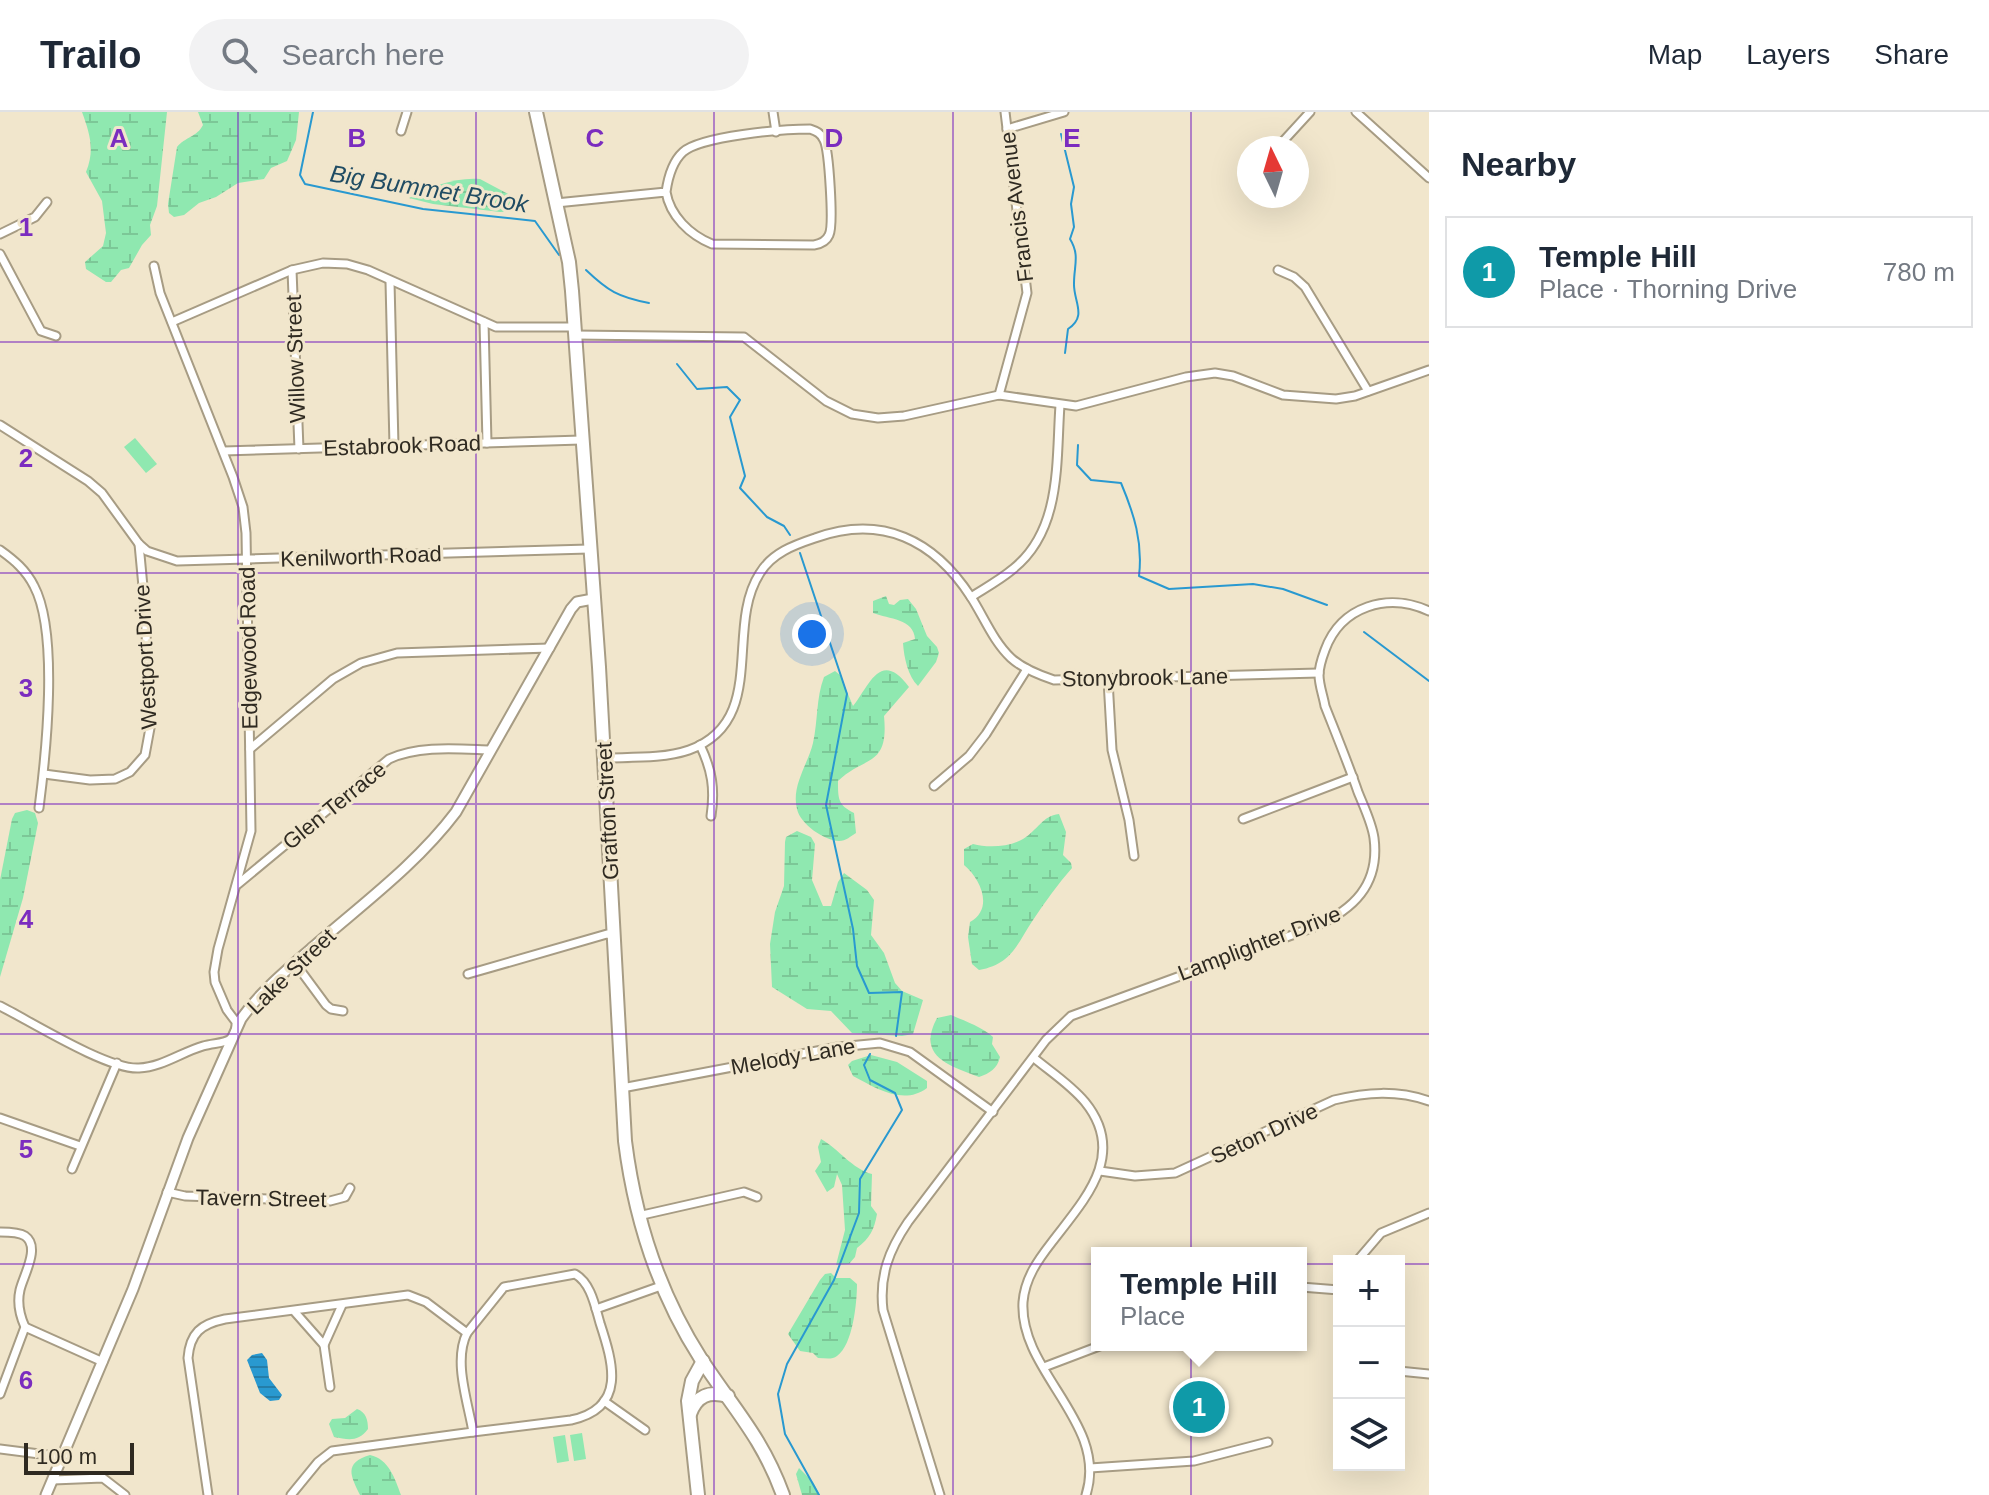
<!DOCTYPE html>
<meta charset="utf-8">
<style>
:root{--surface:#fff;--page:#f2f2f3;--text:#1f2937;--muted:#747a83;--line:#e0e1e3;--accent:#b92a26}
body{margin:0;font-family:Arial,sans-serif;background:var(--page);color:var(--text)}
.controls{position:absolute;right:24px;bottom:24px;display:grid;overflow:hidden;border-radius:0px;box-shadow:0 8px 32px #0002}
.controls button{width:72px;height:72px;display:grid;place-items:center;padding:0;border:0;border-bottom:2px solid var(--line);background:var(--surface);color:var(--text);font:40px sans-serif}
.compass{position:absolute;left:1237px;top:24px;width:72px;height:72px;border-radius:50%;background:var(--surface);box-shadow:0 8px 32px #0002;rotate:355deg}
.scale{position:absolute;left:24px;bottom:20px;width:110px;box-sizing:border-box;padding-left:8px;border:4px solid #2f2a21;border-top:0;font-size:22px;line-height:28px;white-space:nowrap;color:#2f2a21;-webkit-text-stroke:6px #f1e6cc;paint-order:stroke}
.you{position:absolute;left:812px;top:522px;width:28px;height:28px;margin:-20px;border:6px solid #fff;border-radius:50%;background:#1a73e8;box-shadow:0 0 0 12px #1a73e833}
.badge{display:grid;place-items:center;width:52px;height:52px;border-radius:50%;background:var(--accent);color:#fff;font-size:26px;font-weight:700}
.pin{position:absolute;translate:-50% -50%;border:4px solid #fff;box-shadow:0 2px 8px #0006}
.popup{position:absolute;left:1091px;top:1135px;width:216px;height:104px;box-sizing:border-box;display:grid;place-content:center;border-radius:0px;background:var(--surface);filter:drop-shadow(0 2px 6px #0005);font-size:26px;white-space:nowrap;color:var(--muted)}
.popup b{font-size:30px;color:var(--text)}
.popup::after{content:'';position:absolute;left:50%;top:100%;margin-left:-16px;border:16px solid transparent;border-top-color:var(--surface)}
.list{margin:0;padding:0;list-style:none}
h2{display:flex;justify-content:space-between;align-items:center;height:104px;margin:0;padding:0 32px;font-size:34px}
h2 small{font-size:26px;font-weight:400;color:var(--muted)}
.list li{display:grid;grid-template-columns:52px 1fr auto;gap:24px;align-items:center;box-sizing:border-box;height:112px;margin:0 16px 16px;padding:0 16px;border:2px solid var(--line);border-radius:0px}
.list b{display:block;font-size:30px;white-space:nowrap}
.list p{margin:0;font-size:26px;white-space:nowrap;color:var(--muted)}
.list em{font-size:26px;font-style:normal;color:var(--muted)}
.icon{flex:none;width:44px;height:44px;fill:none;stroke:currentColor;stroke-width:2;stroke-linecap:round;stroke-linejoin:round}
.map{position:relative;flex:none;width:1429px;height:1383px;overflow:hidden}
header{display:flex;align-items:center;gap:48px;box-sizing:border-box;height:112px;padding:0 40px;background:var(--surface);border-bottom:2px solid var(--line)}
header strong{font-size:38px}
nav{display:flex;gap:44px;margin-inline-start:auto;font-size:28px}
.search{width:560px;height:72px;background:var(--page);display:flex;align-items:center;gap:20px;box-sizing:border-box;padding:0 28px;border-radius:44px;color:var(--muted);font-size:30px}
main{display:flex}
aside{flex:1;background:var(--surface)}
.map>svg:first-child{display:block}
</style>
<header>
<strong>Trailo</strong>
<div class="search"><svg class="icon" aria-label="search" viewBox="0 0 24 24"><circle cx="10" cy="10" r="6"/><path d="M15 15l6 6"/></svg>Search here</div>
<nav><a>Map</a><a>Layers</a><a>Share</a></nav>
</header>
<main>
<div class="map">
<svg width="1429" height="1383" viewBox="0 0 1429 1383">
<defs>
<pattern id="wetland-marsh" width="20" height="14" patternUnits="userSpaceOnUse" patternTransform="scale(2)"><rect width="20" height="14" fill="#8fe8b0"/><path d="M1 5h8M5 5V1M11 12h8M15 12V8" fill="none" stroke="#7cc797"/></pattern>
<pattern id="water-rules" width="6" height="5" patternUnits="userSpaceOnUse" patternTransform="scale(2)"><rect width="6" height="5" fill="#2999d0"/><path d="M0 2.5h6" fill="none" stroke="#247da8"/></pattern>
</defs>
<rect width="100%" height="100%" fill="#f1e6cc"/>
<g fill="url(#wetland-marsh)">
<path d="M82,0H167L157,94L150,113L151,123L142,133L129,156L121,158L111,170H106L86,157L85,150L103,134L106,121L102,89L86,60C95,38 90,22 82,0Z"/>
<path d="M198,0H299L296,28L287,49L271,56L264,67L238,71L216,85L199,91L184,103L174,105L169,101L168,92L177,35C185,25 197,25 203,13Z"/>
<path d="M480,67L510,83L516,99L500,100L433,92L409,86C429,75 456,65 480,67Z"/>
<path d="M886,484L889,492L894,493L900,488L908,487L916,497L927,524L937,535L939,541L936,550L918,574C908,564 904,546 903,531L915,527C914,507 889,507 873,501V489Z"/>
<path d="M835,559L840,563L853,594C869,575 880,536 909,575L884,604C889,656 865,643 838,669C838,687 838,693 854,701L856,721C851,724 846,729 839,729C825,729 800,712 797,697C791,674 808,652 813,631C818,609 816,586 824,565Z"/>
<polygon points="27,698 35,701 38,711 23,786 0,865 0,768 12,707 15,701"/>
<path d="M1059,702L1066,720L1063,743L1071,751L1072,756C1058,772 1045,790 1033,808C1017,832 1012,852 979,858L972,852L968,825L970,810C994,797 981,767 964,753V737L973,732C988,736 1009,735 1023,727C1038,718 1042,704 1059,702Z"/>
<polygon points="797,719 811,725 815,732 812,768 823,794 831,794 838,770 844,761 867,778 874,788 871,823 884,841 895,871 902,879 923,888 913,922 902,924 852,921 831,899 807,897 772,875 770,832 775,800 784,774 785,730 786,725"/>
<path d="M951,903C965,909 982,915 993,925L992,932L1000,945C997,957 990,961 979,965C947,953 917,944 937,906Z"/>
<path d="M871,943L897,950L927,969V976C903,994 876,976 853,964L848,953L852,949Z"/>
<path d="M821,1027C839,1037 852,1057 872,1062L871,1094L877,1102C874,1118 870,1126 857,1136L855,1145L849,1152L836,1153L845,1118L842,1073L837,1062L834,1075L827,1080L815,1059L821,1050L818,1035Z"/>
<path d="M831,1161L836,1166H850L857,1172C857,1190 853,1233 837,1244C832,1248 825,1246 818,1246L813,1241L800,1239L788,1222L820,1168L825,1162Z"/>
<path d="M357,1297C366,1300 368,1308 368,1317C358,1330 349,1328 334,1325L329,1312L332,1307L345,1306Z"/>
<path d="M370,1343C389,1347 395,1367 401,1383H360C351,1364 343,1351 370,1343Z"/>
<polygon points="799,1356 813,1370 820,1383 802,1383 796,1362"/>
</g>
<g fill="#8fe8b0">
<polygon points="135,326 157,352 146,361 124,335"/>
<polygon points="582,1321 586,1347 574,1349 570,1323"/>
<polygon points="565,1323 569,1349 557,1351 553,1325"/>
</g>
<polygon fill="url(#water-rules)" points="262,1241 267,1248 269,1266 282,1283 279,1288 270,1289 260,1281 247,1248 252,1243"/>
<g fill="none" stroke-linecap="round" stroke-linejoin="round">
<g stroke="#2999d0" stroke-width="2">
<polyline points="313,0 300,63 305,72 423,97 535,109 559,143"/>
<path d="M1061,22L1074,75L1071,92L1074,115L1070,127C1080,143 1074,154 1074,171C1073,189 1088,204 1068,217L1065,241"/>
<path d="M586,158C608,179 618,185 649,191"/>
<polyline points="677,252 697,277 727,275 740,288 730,305 745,364 740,376 767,405 784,414 790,423"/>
<path d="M1078,333L1077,353L1091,368L1121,371C1134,402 1143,430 1139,464L1169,477L1253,472L1283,477L1327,493"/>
<polyline points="800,441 847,582 826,693 853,817 857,854 869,881 902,880 896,924"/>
<polyline points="1364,520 1429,569"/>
<polyline points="819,1383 785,1322 778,1282 787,1252 834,1168 859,1101 860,1067 902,998 895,981 870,968 864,953 870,942"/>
</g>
<defs>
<g id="minor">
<polyline points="773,0 776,20"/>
<polyline points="1356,0 1429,66"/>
<polyline points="1007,17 1064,0"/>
<polyline points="401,19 407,0"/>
<polyline points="1277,36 1310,0"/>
<path d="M556,91L666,80C668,66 672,50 683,40C701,24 783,17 810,17C816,19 821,21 824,28C829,38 834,114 829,123C826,130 820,132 814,133L712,132C690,123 670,104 666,80"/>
<polyline points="0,122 35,105 47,90"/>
<polyline points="0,142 41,219 56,224"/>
<polyline points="292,158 299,337"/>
<polyline points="1278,158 1294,165 1305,175 1368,279"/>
<polyline points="390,170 394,334"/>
<polyline points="172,210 292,158 323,151 347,152 368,158 496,215 574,215"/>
<polyline points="484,210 487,331"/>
<polyline points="575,223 744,225 826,289 852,302 878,306 904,304 999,283 1076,294 1186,265 1215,261 1233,264 1283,283 1336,287 1355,284 1429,258"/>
<polyline points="999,283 1027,181 1005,0"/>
<polyline points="0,313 88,369 102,381 139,432 147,439 177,449 589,437"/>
<polyline points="224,339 581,328"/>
<path d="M0,438C14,448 26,458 34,474C59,521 46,642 39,696"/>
<path d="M971,485C985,476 1000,468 1013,457C1062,418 1056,350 1060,293"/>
<polyline points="1108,568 1112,638 1129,708 1134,744"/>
<path d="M700,633C712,658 715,677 711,704"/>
<polyline points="250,637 333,567 361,551 397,541 550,536"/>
<path d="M604,646C631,645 663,647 689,638C769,609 724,516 760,461C772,441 794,433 815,426C882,402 934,428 971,485C984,505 993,529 1011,546C1023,557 1039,563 1054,568L1319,561"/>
<polyline points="44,662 90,668 115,667 130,660 145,643 150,616 145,496 139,432"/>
<polyline points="934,674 969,644 986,622 1027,557"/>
<polyline points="1243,707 1353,665"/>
<path d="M238,772L389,647C419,633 458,637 491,638"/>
<polyline points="295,851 326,893 331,897 343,899"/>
<polyline points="468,862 607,822 614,823"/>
<path d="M0,894C30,909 108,958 139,956C162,955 182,940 203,934C220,929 237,934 236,910L227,898L215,870L214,860L218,837L251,719L246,421L243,395L233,365L160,181L154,154"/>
<path d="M1034,946C1051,960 1071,973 1085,990C1128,1043 1084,1088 1052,1130C1038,1148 1025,1166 1023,1190C1019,1260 1109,1311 1086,1383"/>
<polyline points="622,976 838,935 880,931 910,940 993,1000"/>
<polyline points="0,1006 80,1034"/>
<polyline points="72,1057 117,951"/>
<path d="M1100,1059L1135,1064L1175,1061L1334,988C1367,980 1397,978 1429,989"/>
<polyline points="167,1080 185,1084 330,1089 345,1085 350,1076"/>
<polyline points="638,1104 744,1080 757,1085"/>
<path d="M0,1120C7,1120 19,1120 25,1124C41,1135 23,1164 20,1178C17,1191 20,1204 25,1215L0,1282"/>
<polyline points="1357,1149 1381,1121 1429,1101"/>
<polyline points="1301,1175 1339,1178"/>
<polyline points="596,1197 661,1174"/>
<polyline points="294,1199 324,1233 330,1275"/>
<polyline points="25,1215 103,1250"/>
<path d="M467,1221L504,1175L575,1162C591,1171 595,1194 600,1211C613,1251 627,1296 571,1308L473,1320"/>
<polyline points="324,1233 342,1193"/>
<polyline points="1044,1255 1102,1233"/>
<polyline points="1399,1259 1429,1262"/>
<polyline points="604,1289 645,1318"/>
<polyline points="0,1337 63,1345"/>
<polyline points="1090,1356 1194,1349 1268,1330"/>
<polyline points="53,1368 103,1366 125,1383"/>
<path d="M208,1383L188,1246C190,1221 201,1212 225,1207L408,1183L426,1190L467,1221C453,1249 468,1290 473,1320L332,1339L318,1350L291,1383"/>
<path d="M940,1383L883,1198C879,1164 889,1138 908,1110L1046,928L1071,904L1314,815C1353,798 1380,773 1374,726C1372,711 1364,695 1358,680C1348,651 1336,622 1325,594C1323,583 1319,573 1319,563C1319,554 1322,546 1325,538C1341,494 1388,480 1429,499"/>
</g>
<path id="tertiary" d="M46,1383L133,1177L188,1026L241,907C261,879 287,858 312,836C361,793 416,753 456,700L571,497L577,490L593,487"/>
<g id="primary">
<path d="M536,0L569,150L572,179L599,555L625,1029C635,1108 658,1180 701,1247C733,1296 762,1325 783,1383"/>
<path d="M690,1302C697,1283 709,1279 728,1284"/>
<polyline points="698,1383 688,1289 692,1269 703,1249"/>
</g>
</defs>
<use href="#minor" stroke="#a79c84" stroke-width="11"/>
<use href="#tertiary" stroke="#a79c84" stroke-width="13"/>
<use href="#primary" stroke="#a79c84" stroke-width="16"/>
<use href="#minor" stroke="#fff" stroke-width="7"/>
<use href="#tertiary" stroke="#fff" stroke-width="9"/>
<use href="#primary" stroke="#fff" stroke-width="12"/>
</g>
<path fill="none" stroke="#7b2cbf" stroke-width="2" stroke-opacity="0.55" d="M238,0V1383M476,0V1383M714,0V1383M953,0V1383M1191,0V1383M0,230H1429M0,461H1429M0,692H1429M0,922H1429M0,1152H1339M1399,1152H1429"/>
<g text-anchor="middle" stroke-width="6" stroke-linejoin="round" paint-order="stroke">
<g font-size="22" fill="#2f2a21" stroke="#f1e6cc">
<text transform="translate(1016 95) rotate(-97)" y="8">Francis Avenue</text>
<text transform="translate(295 247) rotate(-92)" y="8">Willow Street</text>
<text transform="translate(402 333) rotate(-2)" y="8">Estabrook Road</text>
<text transform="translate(361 444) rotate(-2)" y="8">Kenilworth Road</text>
<text transform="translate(248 536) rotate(-91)" y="8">Edgewood Road</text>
<text transform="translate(145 545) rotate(-93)" y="8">Westport Drive</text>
<text transform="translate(1145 565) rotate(-1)" y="8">Stonybrook Lane</text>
<text transform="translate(334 693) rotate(-39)" y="8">Glen Terrace</text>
<text transform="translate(607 699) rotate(-93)" y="8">Grafton Street</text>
<text transform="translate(1259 831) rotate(-21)" y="8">Lamplighter Drive</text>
<text transform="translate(291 859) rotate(-44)" y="8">Lake Street</text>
<text transform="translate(793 944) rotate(-10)" y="8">Melody Lane</text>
<text transform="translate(1264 1021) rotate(-25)" y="8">Seton Drive</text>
<text transform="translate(261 1086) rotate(1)" y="8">Tavern Street</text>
</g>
<g font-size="24" font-style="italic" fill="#204c63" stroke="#f1e6cc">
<text transform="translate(429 77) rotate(9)" y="8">Big Bummet Brook</text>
</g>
</g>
<g font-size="26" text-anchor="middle" font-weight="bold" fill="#7b2cbf" stroke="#f1e6cc" stroke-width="6" stroke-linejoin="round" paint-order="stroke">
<text x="119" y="35">A</text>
<text x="357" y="35">B</text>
<text x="595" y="35">C</text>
<text x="834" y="35">D</text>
<text x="1072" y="35">E</text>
<text x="26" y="124">1</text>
<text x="26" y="355">2</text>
<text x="26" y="585">3</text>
<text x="26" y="816">4</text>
<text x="26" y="1046">5</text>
<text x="26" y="1277">6</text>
</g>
</svg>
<div class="controls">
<button>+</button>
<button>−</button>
<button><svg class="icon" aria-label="layers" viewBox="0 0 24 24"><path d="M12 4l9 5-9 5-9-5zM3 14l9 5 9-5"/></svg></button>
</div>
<svg class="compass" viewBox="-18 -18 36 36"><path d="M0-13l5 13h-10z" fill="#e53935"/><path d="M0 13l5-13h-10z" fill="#747a83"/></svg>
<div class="scale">100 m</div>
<div class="you"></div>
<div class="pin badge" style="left:1199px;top:1295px;background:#0f9aa8">1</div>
<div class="popup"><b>Temple Hill</b>Place</div>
</div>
<aside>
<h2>Nearby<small></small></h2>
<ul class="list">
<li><span class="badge" style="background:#0f9aa8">1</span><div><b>Temple Hill</b><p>Place · Thorning Drive</p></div><em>780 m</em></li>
</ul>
</aside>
</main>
